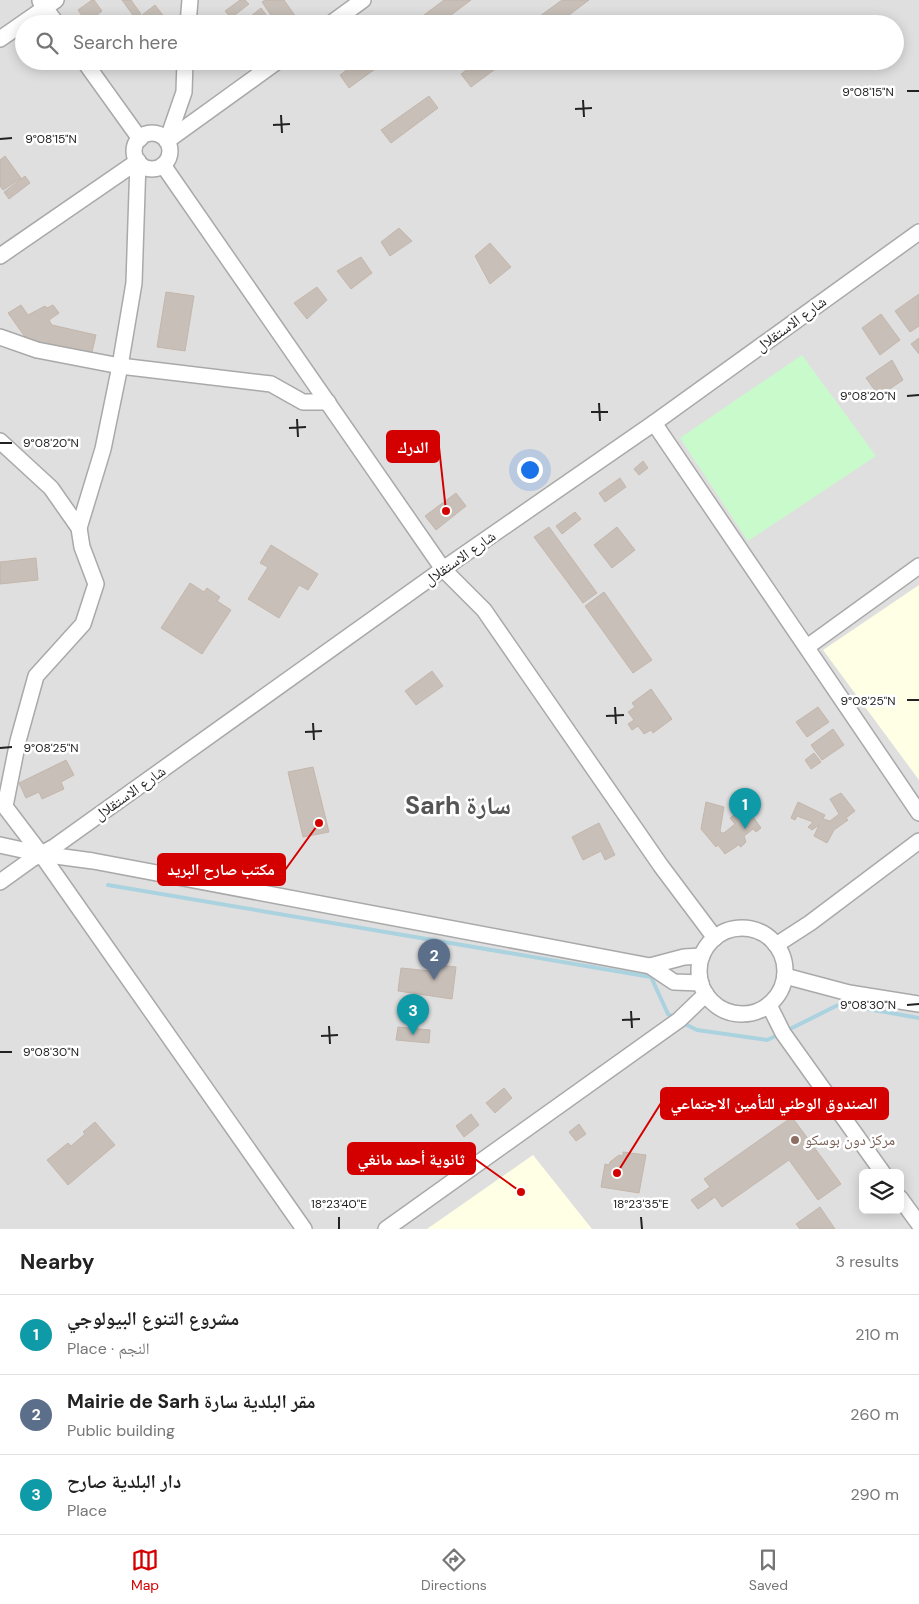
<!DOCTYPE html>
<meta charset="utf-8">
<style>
:root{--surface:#fff;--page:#f6f6f6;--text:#222;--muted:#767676;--line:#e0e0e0;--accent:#d40000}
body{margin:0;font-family:"DM Sans","Noto Naskh Arabic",sans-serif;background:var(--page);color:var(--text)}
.controls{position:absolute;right:15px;bottom:15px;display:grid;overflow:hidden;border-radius:8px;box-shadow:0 2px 12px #0003}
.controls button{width:45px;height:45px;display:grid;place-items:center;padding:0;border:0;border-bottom:1px solid var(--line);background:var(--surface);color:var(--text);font:25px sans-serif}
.you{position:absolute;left:529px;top:469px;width:18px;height:18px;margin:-12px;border:4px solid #fff;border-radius:50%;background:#1a73e8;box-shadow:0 0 0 8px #1a73e833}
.badge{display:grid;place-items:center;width:32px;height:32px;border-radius:50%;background:var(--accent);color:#fff;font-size:16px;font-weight:700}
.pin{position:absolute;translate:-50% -41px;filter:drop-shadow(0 1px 2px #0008)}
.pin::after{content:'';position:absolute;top:26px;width:18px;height:15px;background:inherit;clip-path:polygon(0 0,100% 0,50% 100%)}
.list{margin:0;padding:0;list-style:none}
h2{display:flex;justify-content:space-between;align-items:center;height:65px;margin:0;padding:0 20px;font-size:21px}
h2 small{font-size:16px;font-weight:400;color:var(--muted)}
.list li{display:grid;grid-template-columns:32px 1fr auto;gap:15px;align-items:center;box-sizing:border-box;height:80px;padding:0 20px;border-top:1px solid var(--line)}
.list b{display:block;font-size:19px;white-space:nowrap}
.list p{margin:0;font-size:16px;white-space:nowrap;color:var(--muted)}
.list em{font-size:16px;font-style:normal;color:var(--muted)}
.icon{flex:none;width:28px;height:28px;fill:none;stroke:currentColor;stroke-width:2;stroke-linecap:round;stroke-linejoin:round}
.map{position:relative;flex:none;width:919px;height:1229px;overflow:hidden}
.search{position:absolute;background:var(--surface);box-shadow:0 2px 12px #0003;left:15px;right:15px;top:15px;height:55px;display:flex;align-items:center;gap:12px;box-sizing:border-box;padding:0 18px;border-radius:28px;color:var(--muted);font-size:19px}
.sheet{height:305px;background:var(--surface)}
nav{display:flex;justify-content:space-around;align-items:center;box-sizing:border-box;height:70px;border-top:1px solid var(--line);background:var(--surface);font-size:14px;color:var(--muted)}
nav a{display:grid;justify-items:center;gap:2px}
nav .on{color:var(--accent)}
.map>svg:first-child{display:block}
</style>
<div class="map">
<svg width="919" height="1229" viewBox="0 0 919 1229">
<rect width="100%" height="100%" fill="#f2efe9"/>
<path fill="#e0dfdf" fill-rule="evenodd" d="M0,0H919V1229H0ZM24,24H895V61H24ZM863,1173H900V1210H863Z"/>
<g fill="#ffffe5">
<polygon points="919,585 919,780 823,650"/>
<polygon points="533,1155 592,1229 427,1229"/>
</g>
<polygon fill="#c8facc" points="802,355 876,456 748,541 680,438"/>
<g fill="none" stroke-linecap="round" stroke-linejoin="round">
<g stroke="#aad3df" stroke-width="4">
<polyline points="108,885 651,977 668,1014 675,1018"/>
<polyline points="681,1022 697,1030 767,1040 780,1034"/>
<polyline points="786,1031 840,1004 919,1018"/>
</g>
</g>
<g fill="#c7bfb8" stroke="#c4b6ab">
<polygon points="92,0 94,0 102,11 87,23 78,10"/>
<polygon points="122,0 131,0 141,14 135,18"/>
<polygon points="240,0 245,0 249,4 231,18 225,11"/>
<polygon points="265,0 284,0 298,20 294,24 277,24 262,2"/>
<polygon points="444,0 471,0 439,24 424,24 420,18"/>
<polygon points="562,0 589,0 557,24 546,24 540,16"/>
<polygon points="155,5 165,18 157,24 148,24 142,15"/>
<polygon points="261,8 273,24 257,24 251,16"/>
<polygon points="359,61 386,61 349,88 340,75"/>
<polygon points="479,61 506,61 471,87 461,74"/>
<polygon points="429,96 438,108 391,143 381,130"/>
<polygon points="5,156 21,178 3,190 0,186 0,160"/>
<polygon points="25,176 30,183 9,199 4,192"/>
<polygon points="399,228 412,241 390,256 381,242"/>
<polygon points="490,243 511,267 490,284 475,256"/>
<polygon points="361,257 372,273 351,289 337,271"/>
<polygon points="317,287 327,300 307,319 294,303"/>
<polygon points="166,292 194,296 185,351 157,347"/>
<polygon points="919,294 919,326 910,332 895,311"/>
<polygon points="21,305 28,315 45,306 47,308 53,305 59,313 49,320 52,325 96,335 91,356 30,344 8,313"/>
<polygon points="881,314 900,340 880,355 862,328"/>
<polygon points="919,338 919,354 911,344"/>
<polygon points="892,360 903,380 879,396 866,378"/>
<polygon points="643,461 648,468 639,475 634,469"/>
<polygon points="620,478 626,487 605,502 599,493"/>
<polygon points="456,493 466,506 436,530 425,516"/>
<polygon points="575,512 581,519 562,534 556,526"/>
<polygon points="549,527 597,593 583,603 534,537"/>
<polygon points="617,527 635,550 612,568 594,545"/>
<polygon points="271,545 318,574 308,590 299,585 279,618 248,599 268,567 260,563"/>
<polygon points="36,558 38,580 0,584 0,562"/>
<polygon points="190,583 204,592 207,588 220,597 217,601 231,610 202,654 161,628"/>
<polygon points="604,592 652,660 633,673 585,606"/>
<polygon points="432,671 443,686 416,705 405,691"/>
<polygon points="651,689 672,719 653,733 651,730 644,734 638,726 632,730 628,724 634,720 628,712 635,707 632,703"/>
<polygon points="818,707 829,722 807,737 796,722"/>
<polygon points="833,729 844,745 822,760 811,745"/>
<polygon points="814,753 821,762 811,769 805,760"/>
<polygon points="66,760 74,775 61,782 64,789 42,799 39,792 26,798 19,783"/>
<polygon points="313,767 329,832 303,837 288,772"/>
<polygon points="841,793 855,811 846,818 848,820 834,830 827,843 814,836 819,825 812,830 808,827 813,822 797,816 795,820 791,818 798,802 825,815 823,819 830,821 839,814 830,799"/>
<polygon points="706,802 724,807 720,831 722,833 724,833 735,824 730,818 741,810 746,817 751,814 761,828 756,832 753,829 744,836 746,842 741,847 737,844 737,846 725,854 718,845 716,847 701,829"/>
<polygon points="599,823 615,855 605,860 601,851 583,860 572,837"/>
<polygon points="431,964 456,967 452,999 398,991 401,968 430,971"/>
<polygon points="398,1027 430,1030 429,1043 396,1040"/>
<polygon points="504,1088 512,1098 495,1113 486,1103"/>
<polygon points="471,1114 479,1125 464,1137 456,1126"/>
<polygon points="792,1117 841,1184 818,1200 789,1160 722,1207 715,1197 698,1209 691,1200 710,1187 704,1179"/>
<polygon points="95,1122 115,1145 68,1185 47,1160 68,1143 71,1146 85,1134 83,1132"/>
<polygon points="579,1124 586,1134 576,1141 569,1132"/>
<polygon points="440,1143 447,1153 432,1164 425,1154"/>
<polygon points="623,1152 646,1155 639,1193 601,1187 605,1164 609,1165 610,1162 619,1155 623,1156"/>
<polygon points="820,1207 835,1229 800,1229 796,1224"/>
</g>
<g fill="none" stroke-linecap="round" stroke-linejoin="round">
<defs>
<g id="minor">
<polyline points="40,1 57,24"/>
<polyline points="188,24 190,0"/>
<polyline points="330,24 363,0"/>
<polyline points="0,39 56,0"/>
<polyline points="84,61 140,139"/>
<circle cx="152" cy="151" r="18"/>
<polyline points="167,141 278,61"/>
<polyline points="167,141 184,92 185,61"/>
<polyline points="163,165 443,569 484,610 661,866 715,938"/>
<polyline points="0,256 138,161"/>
<polyline points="0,337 37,350 120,366 271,384 303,402 328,402"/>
<polyline points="654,423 919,813"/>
<polyline points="0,441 51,488 79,528 82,547 96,584 83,624 36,676 18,741 5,806"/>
<polyline points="79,528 103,449 120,366 134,283 138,161"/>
<polyline points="807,647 919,566"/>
<polyline points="0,800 41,854 304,1229"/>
<polyline points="0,845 41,854 93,861 650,966 674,982 701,983"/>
<polyline points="0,882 32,859 54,847 443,569 654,423 919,232"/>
<circle cx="742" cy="971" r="43"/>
<polyline points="776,945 810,923 919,841"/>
<polyline points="650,966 684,957 702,956"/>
<polyline points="785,976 849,993 919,1004"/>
<polyline points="769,1005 783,1033 883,1173"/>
<polyline points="900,1198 919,1224"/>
<polyline points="386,1229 679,1020 706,994"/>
</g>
</defs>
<use href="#minor" stroke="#a9a9a9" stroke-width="18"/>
<use href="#minor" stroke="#fff" stroke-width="15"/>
</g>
<path fill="none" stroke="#222" stroke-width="2" d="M907,91H919M583,100L584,117M575,109L592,108M281,115L282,133M273,125L290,124M0,139L12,138M907,396L919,395M599,403L600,421M591,412H608M297,419L298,437M289,428L306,427M0,443H12M907,700H919M615,707L616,724M606,716L624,715M313,723L314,740M305,732L322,731M0,748L12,747M907,1005L919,1004M631,1011L632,1028M622,1020L640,1019M329,1026L330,1044M321,1036L338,1035M0,1052H12M339,1217V1229M641,1217L642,1229"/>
<circle fill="#8d6e63" stroke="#fff" stroke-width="2" cx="795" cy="1140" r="5"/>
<g text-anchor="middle" stroke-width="5" stroke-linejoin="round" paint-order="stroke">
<g font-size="15" fill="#222" stroke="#fff">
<text transform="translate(791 324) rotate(-36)" y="5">شارع الاستقلال</text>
<text transform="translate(460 558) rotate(-35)" y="5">شارع الاستقلال</text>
<text transform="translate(130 793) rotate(-35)" y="5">شارع الاستقلال</text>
</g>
<g font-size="15" fill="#785e54" stroke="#fff" text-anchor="start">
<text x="805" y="1145">مركز دون بوسكو</text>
</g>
<g font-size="25" font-weight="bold" fill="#555" stroke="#fff">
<text x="458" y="814">Sarh سارة</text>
</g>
</g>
<g font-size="12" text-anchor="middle" fill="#222" stroke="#fff" stroke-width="5" stroke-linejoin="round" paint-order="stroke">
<text x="868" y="96">9°08'15"N</text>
<text x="51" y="143">9°08'15"N</text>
<text x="868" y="400">9°08'20"N</text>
<text x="51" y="447">9°08'20"N</text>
<text x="868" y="705">9°08'25"N</text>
<text x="51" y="752">9°08'25"N</text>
<text x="868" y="1009">9°08'30"N</text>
<text x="51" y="1056">9°08'30"N</text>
<text x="339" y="1208">18°23'40"E</text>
<text x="641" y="1208">18°23'35"E</text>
</g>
<path fill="none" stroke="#d40000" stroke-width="2" d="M446 511L439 447M319 823L285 870M617 1173L661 1103M521 1192L475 1159"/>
<g fill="#d40000" stroke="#fff" stroke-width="2">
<circle cx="446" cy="511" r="5"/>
<circle cx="319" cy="823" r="5"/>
<circle cx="617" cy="1173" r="5"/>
<circle cx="521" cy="1192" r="5"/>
</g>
<g fill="#d40000" stroke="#d40000" stroke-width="2">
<rect x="387" y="431" width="52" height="31" rx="5"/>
<rect x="158" y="854" width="127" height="31" rx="5"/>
<rect x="661" y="1088" width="227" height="31" rx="5"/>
<rect x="348" y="1143" width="127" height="31" rx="5"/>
</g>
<g font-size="16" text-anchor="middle" font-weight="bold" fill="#fff">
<text x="413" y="453">الدرك</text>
<text x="221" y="875">مكتب صارح البريد</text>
<text x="774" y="1109">الصندوق الوطني للتأمين الاجتماعي</text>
<text x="411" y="1165">ثانوية أحمد مانغي</text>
</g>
</svg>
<div class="controls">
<button><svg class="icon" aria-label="layers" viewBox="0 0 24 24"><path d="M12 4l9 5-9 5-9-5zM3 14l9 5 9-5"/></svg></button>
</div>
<div class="you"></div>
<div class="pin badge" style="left:745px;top:829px;background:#0f9aa8">1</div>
<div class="pin badge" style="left:434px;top:980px;background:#5c6f8a">2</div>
<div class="pin badge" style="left:413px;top:1035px;background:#0f9aa8">3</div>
<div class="search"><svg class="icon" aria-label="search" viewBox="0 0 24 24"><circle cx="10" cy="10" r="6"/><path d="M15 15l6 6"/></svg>Search here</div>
</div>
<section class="sheet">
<h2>Nearby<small>3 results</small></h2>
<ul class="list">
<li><span class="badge" style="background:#0f9aa8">1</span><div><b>مشروع التنوع البيولوجي</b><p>Place · النجم</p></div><em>210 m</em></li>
<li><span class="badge" style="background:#5c6f8a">2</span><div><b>Mairie de Sarh مقر البلدية سارة</b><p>Public building</p></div><em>260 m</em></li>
<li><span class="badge" style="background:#0f9aa8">3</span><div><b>دار البلدية صارح</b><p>Place</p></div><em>290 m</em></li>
</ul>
</section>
<nav>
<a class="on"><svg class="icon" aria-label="map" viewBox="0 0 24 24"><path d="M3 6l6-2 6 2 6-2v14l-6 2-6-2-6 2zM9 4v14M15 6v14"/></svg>Map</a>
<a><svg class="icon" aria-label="directions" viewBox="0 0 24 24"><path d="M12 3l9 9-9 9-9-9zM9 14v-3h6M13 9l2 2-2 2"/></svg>Directions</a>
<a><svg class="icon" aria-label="saved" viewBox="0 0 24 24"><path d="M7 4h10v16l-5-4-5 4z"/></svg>Saved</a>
</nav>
